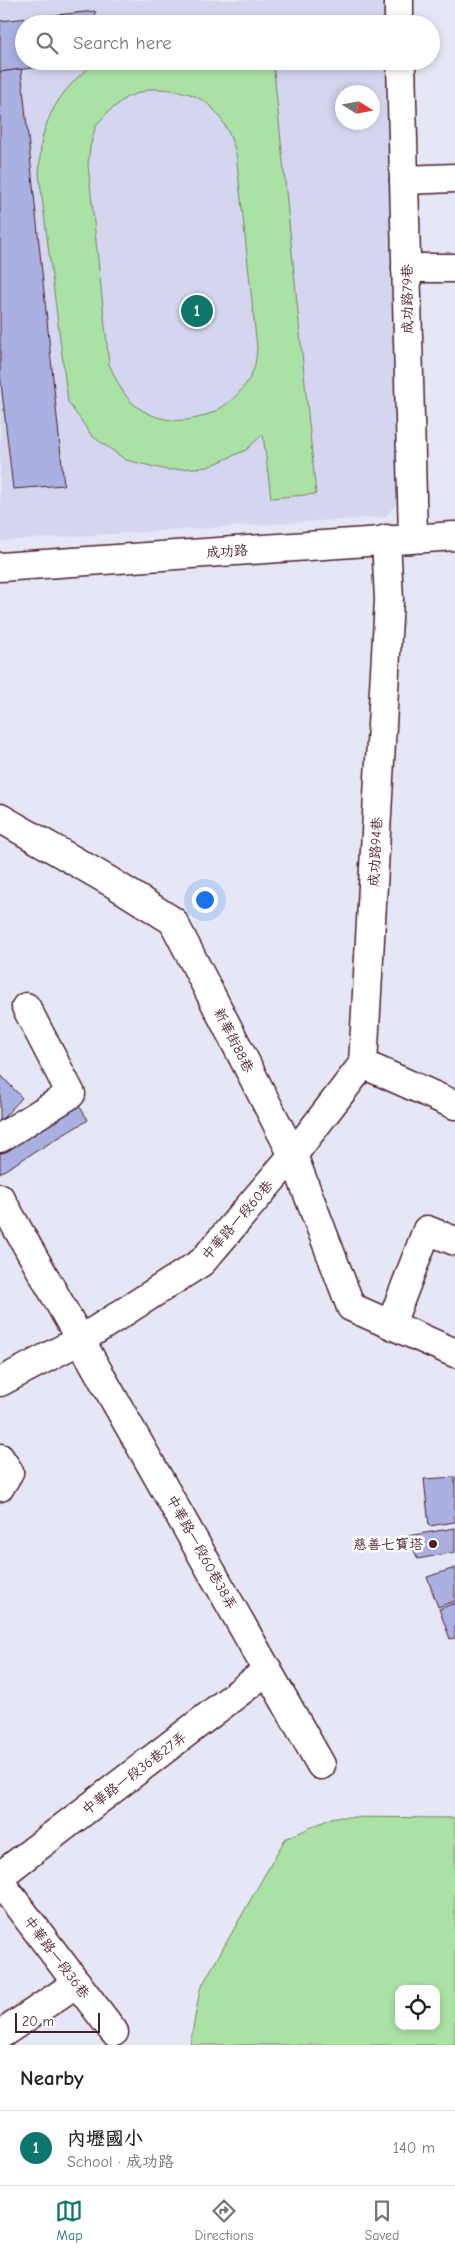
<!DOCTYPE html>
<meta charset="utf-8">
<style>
:root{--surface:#fff;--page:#f2f2f2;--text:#222;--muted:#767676;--line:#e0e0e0;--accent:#0f766e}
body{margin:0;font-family:"Comic Neue","LXGW WenKai TC",sans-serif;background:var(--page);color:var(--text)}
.controls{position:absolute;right:15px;bottom:15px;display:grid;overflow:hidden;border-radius:10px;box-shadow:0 2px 8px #0003}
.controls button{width:45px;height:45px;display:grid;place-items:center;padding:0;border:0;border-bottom:1px solid var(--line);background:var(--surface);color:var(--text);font:25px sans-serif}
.compass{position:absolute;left:335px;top:85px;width:45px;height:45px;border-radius:50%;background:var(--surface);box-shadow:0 2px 8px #0003;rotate:101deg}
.scale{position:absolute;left:15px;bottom:12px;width:85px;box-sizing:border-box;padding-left:5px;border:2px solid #4a1f2b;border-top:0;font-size:14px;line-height:18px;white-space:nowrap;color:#4a1f2b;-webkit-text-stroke:4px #fff;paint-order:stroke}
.you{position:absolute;left:204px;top:899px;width:18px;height:18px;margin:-12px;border:4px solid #fff;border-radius:50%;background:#1a73e8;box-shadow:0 0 0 8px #1a73e833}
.badge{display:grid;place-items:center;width:32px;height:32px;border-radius:50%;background:var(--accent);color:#fff;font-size:16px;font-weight:700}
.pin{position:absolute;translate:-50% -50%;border:2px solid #fff;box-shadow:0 1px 5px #0006}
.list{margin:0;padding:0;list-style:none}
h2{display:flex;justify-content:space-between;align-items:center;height:65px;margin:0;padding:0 20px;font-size:21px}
h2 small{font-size:16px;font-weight:400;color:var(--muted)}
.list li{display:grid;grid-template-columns:32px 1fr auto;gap:15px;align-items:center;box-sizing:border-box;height:75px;padding:0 20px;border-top:1px solid var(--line)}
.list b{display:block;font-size:19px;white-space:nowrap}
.list p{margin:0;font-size:16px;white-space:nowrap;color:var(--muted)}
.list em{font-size:16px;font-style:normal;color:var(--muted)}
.icon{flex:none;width:28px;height:28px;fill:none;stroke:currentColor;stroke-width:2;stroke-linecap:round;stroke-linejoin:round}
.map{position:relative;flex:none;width:455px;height:2045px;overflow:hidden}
.search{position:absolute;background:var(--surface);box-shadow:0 2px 8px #0003;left:15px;right:15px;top:15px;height:55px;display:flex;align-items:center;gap:12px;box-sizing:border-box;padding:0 18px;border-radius:28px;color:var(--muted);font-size:19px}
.sheet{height:140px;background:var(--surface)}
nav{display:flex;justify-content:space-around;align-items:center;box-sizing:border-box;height:70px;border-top:1px solid var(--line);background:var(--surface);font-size:14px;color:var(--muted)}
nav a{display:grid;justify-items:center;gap:2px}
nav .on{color:var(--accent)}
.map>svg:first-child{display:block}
</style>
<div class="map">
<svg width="455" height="2045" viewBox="0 0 455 2045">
<rect width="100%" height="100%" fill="#e6e7f6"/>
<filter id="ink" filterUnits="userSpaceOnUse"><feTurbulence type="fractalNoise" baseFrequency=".02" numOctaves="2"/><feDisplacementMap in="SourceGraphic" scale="10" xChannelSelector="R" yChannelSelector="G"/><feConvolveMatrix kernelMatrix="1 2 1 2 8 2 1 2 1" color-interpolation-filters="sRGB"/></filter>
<g filter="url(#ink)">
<path fill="#d4d6f0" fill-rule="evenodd" d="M0,0H386L387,24H24V61H388L400,500L385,517L0,541ZM342,92H372V122H342Z"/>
<g fill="#aae2a5" stroke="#7a8068" fill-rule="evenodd">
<path d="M99,61H273L316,494L271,498L263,434L246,450L208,467L167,470L126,460L92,436L68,402L39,174C40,163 40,150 42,139C50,105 71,79 99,61ZM150,89C200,88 221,105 236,153L257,348C256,356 256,364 253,371C233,416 176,436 136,406C122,395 116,379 109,364L88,165L90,147L96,125L108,112L127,97Z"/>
<path d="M334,1817L455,1818V2045H190L200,1989L285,1839ZM399,1989H436V2026H399Z"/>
</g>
<g fill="#aab0e1" stroke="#4a1f2b">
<polygon points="95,11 96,24 24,24 24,61 90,61 0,72 0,21"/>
<polygon points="21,69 64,485 13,489 0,374 0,72"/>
<polygon points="0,1074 22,1098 0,1121"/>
<polygon points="73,1096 88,1120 0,1173 0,1141"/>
<polygon points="455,1477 455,1522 429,1526 424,1479"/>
<polygon points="455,1528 455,1552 418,1559 407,1536"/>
<polygon points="455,1568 455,1601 438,1607 427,1577"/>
<polygon points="455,1603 455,1638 450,1639 439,1609"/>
</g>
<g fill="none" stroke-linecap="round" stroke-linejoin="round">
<defs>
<g id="minor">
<polyline points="399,0 399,24"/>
<polyline points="401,61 413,537"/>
<polyline points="404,180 455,178"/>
<polyline points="406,268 455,268"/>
<polyline points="0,567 455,536"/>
<polyline points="0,818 111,882 173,921 293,1155 351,1307 455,1353"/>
<polyline points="363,1064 389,600 386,539"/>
<polyline points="363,1064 455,1105"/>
<polyline points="0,1138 71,1094 26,1007"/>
<polyline points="0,1198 321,1765"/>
<polyline points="391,1324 427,1230 455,1241"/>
<polyline points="0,1382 82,1339 202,1262 293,1155 363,1064"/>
<polyline points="0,1458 9,1472 0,1487"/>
<polyline points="0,1876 268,1670"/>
<polyline points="0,1882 114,2032"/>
<polyline points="0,2035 77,1983"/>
</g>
</defs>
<use href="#minor" stroke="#4a1f2b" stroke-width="31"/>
<use href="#minor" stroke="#fff" stroke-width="28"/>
</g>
</g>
<circle fill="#4a1f2b" stroke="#fff" stroke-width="2" cx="433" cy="1544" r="5"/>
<g text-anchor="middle" stroke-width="5" stroke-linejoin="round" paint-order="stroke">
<g font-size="14" fill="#4a1f2b" stroke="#fff">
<text transform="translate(407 299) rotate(-91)" y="5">成功路79巷</text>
<text transform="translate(227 551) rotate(-4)" y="5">成功路</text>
<text transform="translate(375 852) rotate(-87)" y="5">成功路94巷</text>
<text transform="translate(234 1040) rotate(63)" y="5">新華街88巷</text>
<text transform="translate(237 1220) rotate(-49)" y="5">中華路一段60巷</text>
<text transform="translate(202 1552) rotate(61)" y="5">中華路一段60巷38弄</text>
<text transform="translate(134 1773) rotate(-37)" y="5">中華路一段36巷27弄</text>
<text transform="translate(57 1957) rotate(53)" y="5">中華路一段36巷</text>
</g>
<g font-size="14" fill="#4a1f2b" stroke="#fff" text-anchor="end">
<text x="423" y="1549">慈善七寶塔</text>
</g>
</g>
</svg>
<div class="controls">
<button><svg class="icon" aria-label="locate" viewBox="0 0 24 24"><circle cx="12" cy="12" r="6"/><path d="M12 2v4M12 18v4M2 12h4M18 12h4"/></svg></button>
</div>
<svg class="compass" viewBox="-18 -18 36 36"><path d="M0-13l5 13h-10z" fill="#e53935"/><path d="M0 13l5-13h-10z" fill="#767676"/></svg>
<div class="scale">20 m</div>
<div class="you"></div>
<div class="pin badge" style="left:197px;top:311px">1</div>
<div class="search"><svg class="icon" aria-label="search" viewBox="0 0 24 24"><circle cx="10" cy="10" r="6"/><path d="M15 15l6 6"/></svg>Search here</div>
</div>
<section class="sheet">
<h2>Nearby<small></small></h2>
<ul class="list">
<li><span class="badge">1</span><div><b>內壢國小</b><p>School · 成功路</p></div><em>140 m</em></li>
</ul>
</section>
<nav>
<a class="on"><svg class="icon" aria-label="map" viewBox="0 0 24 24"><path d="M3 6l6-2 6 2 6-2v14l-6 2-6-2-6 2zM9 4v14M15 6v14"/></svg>Map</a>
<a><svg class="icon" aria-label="directions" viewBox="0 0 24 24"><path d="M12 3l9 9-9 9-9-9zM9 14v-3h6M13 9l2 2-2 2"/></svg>Directions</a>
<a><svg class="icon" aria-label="saved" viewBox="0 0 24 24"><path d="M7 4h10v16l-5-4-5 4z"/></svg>Saved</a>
</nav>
